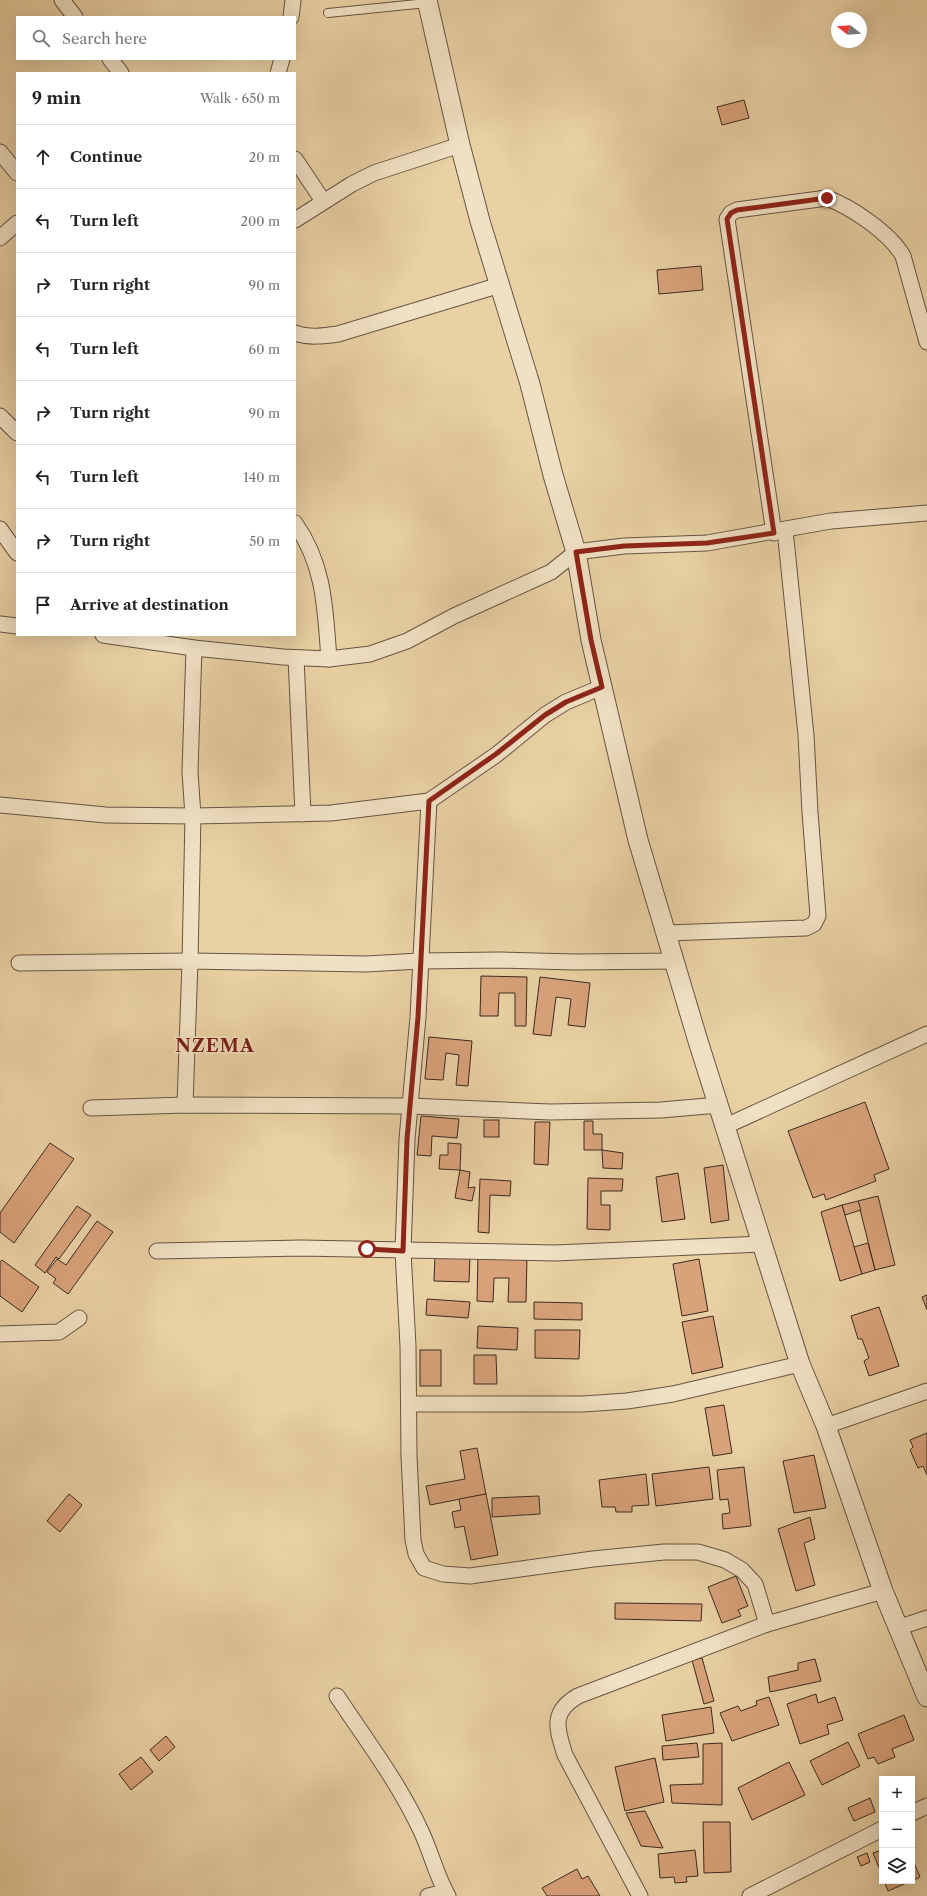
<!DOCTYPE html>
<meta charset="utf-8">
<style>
:root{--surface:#fff;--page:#f6f6f6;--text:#222;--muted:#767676;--line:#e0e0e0}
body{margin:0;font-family:"Libre Caslon Text",serif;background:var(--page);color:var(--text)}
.controls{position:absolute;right:12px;bottom:12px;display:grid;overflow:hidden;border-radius:0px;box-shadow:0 4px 16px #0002}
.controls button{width:36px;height:36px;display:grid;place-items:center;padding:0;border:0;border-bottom:1px solid var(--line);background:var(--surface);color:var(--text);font:20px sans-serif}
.compass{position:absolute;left:831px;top:12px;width:36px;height:36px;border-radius:50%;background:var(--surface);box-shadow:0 4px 16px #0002;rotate:287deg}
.stop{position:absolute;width:12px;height:12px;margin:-9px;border:3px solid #8f2418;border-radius:50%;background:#fff}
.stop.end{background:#8f2418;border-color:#fff;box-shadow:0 1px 4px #0008}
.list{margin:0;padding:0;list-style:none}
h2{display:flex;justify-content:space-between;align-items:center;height:52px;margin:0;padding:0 16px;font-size:17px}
h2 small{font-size:13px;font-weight:400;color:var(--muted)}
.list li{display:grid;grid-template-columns:26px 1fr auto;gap:12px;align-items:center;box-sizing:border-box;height:64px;padding:0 16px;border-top:1px solid var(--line)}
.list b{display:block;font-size:15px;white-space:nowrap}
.list em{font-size:13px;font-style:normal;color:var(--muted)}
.icon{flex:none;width:22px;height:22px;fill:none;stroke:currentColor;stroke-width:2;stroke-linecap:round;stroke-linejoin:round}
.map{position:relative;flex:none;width:927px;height:1896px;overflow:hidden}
.search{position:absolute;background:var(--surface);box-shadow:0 4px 16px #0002;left:16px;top:16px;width:280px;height:44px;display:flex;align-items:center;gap:10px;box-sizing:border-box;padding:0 14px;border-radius:0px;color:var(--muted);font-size:15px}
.panel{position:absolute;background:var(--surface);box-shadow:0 4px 16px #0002;left:16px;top:72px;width:280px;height:564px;border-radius:0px}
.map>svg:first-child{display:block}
</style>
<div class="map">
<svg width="927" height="1896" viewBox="0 0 927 1896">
<rect width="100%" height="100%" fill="#e9d1a4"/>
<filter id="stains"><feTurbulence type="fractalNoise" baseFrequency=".005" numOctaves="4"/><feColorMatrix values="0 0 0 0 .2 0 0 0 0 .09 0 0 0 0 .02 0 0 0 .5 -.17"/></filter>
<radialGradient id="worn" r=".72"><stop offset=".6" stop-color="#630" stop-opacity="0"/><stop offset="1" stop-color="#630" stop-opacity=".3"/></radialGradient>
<g fill="#d9a27a" stroke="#3b2a23">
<polygon points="744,100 749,118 722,125 717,107"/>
<polygon points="701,266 703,290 659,294 657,270"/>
<polygon points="481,976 527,977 526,1026 515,1026 515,993 499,993 498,1016 480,1016"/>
<polygon points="540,977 590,983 585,1027 568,1025 571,999 556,997 551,1036 533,1034"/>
<polygon points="429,1037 472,1041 468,1086 456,1085 459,1055 446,1053 443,1080 425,1079"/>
<polygon points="865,1102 889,1169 874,1175 876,1181 826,1200 824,1194 813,1198 788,1131"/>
<polygon points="421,1116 459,1119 457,1138 432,1136 431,1156 417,1155"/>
<rect x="484" y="1120" width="15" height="17"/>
<polygon points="584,1121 593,1121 593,1134 602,1134 602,1150 584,1150"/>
<polygon points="535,1122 550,1122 548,1165 534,1164"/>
<polygon points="50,1143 74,1159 14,1243 0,1232 0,1213"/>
<polygon points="448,1143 461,1144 460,1170 439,1169 440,1155 448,1155"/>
<polygon points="602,1150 623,1153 622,1169 603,1168"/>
<polygon points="723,1165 729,1220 711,1223 704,1168"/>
<polygon points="460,1170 470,1172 468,1188 475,1187 472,1201 455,1198"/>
<polygon points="678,1173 685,1219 662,1222 656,1177"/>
<polygon points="588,1178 623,1179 622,1191 601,1191 601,1205 610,1205 610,1230 587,1229"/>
<polygon points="480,1179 511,1181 510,1196 490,1195 489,1233 478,1232"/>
<polygon points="878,1196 895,1265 875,1270 858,1201"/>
<polygon points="858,1201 861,1210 845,1215 842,1205"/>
<polygon points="842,1205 862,1274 840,1281 821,1212"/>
<polygon points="77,1206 91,1215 59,1259 56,1257 45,1273 35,1265"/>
<polygon points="97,1221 113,1232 68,1294 53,1283 56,1279 47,1272 57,1259 66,1265"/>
<polygon points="868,1243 875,1270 862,1274 854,1247"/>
<polygon points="478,1255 527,1256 526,1302 508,1302 509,1278 494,1278 493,1302 477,1301"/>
<polygon points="435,1256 470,1257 469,1282 434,1281"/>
<polygon points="699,1259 708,1311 682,1316 673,1264"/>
<polygon points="2,1260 39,1287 22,1312 0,1296 0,1262"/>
<polygon points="927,1295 927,1310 922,1297"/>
<polygon points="427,1299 470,1302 468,1318 426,1315"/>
<polygon points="534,1302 582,1303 582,1320 534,1319"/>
<polygon points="879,1307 899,1366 869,1376 864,1361 869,1358 862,1339 858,1339 851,1316"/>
<polygon points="713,1316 723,1367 692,1374 682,1322"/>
<polygon points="478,1326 518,1328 517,1350 477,1348"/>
<polygon points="535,1330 580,1330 579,1359 535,1358"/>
<rect x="420" y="1350" width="21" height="36"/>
<polygon points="474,1355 496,1355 497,1384 474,1384"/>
<polygon points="724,1405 732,1453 713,1456 705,1408"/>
<polygon points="927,1433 927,1475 923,1466 918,1468 910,1450 913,1447 910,1440"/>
<polygon points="477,1448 486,1494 430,1505 426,1486 465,1479 460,1451"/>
<polygon points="814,1455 826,1508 794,1513 783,1461"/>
<polygon points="709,1467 713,1499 656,1506 652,1474"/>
<polygon points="744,1467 751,1526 723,1529 722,1514 730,1513 728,1499 720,1500 717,1470"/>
<polygon points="646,1474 649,1505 632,1506 632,1512 616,1512 615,1507 602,1507 599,1480"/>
<polygon points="69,1494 82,1505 60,1532 47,1521"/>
<polygon points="486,1494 498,1555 471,1560 464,1526 455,1528 452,1512 461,1510 459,1499"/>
<polygon points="539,1496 540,1514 492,1517 492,1498"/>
<polygon points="810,1517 815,1539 804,1543 815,1585 796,1591 778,1529"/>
<polygon points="736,1576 748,1606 738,1610 741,1616 722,1623 708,1587"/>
<polygon points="615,1603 702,1604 701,1621 615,1619"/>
<polygon points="702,1658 714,1701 704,1704 692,1660"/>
<polygon points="815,1659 821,1681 770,1692 768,1677 798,1670 798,1663"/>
<polygon points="816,1694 818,1703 835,1697 843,1720 827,1725 829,1734 800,1744 787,1704"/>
<polygon points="769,1697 779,1725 732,1741 720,1713 738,1706 741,1711 757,1705 756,1701"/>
<polygon points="711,1707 714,1733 666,1741 662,1715"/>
<polygon points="904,1715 914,1740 892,1749 895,1757 878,1764 874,1757 868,1759 858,1734"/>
<polygon points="166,1736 175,1747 159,1761 150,1750"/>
<polygon points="848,1742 860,1766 822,1785 810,1761"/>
<polygon points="697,1743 699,1757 663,1760 662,1746"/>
<polygon points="722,1743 722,1805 672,1803 670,1785 703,1784 703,1744"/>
<polygon points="141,1757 153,1772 131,1790 119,1774"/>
<polygon points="655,1758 664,1802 625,1811 615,1767"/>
<polygon points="789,1762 805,1795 752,1820 738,1788"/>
<polygon points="870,1798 875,1812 854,1821 848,1808"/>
<polygon points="645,1811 663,1848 641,1846 626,1813"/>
<polygon points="703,1822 730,1822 731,1872 704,1873"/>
<polygon points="695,1850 698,1876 686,1877 687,1882 675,1883 674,1877 660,1878 658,1854"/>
<polygon points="882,1850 882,1875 873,1853"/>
<polygon points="867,1853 870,1862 861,1866 857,1857"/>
<polygon points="912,1858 920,1877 912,1881"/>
<polygon points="577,1869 582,1879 588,1876 600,1896 547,1896 542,1888"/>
<polygon points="884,1881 911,1881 888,1891"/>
</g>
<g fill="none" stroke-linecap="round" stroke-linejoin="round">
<defs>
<polyline id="service" points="328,13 427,3"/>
<g id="minor">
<polyline points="62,0 75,17"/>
<polyline points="291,17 293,0"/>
<polyline points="110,59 121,73"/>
<polyline points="278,73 282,59"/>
<polyline points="0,152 17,173"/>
<polyline points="295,159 323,201"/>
<polyline points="295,220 352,184 374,173 460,145"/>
<polyline points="0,238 17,223"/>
<path d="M295,333C309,338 324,336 338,334L500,285"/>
<polyline points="0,416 17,433"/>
<path d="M295,523C325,566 325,609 329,659"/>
<polyline points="0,529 17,553"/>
<path d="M774,533L727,219L731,213L737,210L827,198C851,207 890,233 903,256L927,342"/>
<polyline points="0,624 17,626"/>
<polyline points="103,635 194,648 283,657 329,659 370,654 407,641 454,616 551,572 576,552 624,546 707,543 831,521 927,513"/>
<polyline points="296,658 303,814"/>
<polyline points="429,801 418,1017 407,1139 403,1251 408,1346 409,1456 413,1540 416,1554 424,1568 443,1574 470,1576 593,1559 664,1552 698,1552 725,1560 742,1570 755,1584 767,1624"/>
<polyline points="0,805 106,815 193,816 331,813 429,801 496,755 545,715 566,702 602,687"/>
<polyline points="667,933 806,928 814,924 818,916 810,812 806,735 785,530"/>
<polyline points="19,963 190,961 366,964 420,961 499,960 575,962 675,961"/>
<polyline points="185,1105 190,961 193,816 190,772 194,648"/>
<polyline points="91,1108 185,1105 409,1106 550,1112 661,1110 719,1105"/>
<polyline points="726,1126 927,1034"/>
<polyline points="157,1251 301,1248 555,1253 762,1244"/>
<polyline points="0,1334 59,1332 79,1318"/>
<polyline points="409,1404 583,1404 627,1401 673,1394 800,1364"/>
<polyline points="826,1426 927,1391"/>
<polyline points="897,1628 927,1618"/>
<path d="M337,1696C366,1740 399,1783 421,1831C431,1852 436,1875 448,1896"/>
<polyline points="912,1813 927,1806"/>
<polyline points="428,1896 445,1892"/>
<path d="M640,1896L565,1755C557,1729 550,1712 578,1696L767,1624L883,1591"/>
<polyline points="750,1896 882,1829"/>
</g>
<polyline id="tertiary" points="427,0 460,145 480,221 530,384 553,475 576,552 591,640 638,840 698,1041 800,1364 826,1426 883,1591 927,1697"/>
</defs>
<use href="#service" stroke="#665443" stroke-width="10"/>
<use href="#minor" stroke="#665443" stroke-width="17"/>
<use href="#tertiary" stroke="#665443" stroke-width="21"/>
<use href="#service" stroke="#f1e1c4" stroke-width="8"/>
<use href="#minor" stroke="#f1e1c4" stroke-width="15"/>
<use href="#tertiary" stroke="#f1e1c4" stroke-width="19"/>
</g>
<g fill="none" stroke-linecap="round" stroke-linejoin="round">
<polyline stroke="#8f2418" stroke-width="5" points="367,1249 403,1251 407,1139 418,1017 429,801 496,754 545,715 566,702 602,687 591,640 576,552 624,546 707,543 774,533 727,219 731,213 737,210 827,198"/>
</g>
<g text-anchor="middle" stroke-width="3" stroke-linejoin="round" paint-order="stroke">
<g font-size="18" font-weight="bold" letter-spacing="1" fill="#7a1f14" stroke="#f1e1c4">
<text x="215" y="1052">NZEMA</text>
</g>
</g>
<rect width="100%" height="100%" filter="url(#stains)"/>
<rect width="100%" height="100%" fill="url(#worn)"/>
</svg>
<div class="controls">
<button>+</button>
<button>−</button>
<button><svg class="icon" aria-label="layers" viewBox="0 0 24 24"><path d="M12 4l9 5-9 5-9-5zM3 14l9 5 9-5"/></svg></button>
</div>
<svg class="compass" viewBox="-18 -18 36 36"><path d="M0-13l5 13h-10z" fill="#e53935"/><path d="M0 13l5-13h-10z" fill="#767676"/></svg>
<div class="stop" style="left:367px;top:1249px"></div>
<div class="stop end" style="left:827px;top:198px"></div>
<div class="search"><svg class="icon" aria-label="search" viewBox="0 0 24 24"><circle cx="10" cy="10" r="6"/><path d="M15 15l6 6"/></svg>Search here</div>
<section class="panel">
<h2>9 min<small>Walk · 650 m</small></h2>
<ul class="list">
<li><svg class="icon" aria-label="ahead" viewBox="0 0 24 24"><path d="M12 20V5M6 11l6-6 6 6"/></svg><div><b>Continue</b></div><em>20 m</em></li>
<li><svg class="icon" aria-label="left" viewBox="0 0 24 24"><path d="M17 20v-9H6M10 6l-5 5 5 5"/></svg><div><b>Turn left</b></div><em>200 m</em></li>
<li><svg class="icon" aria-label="right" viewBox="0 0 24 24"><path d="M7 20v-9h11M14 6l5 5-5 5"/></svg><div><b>Turn right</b></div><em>90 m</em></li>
<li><svg class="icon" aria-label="left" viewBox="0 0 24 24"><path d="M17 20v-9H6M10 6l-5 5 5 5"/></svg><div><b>Turn left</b></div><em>60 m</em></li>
<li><svg class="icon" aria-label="right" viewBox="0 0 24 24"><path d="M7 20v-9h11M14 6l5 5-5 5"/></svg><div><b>Turn right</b></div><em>90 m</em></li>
<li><svg class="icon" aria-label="left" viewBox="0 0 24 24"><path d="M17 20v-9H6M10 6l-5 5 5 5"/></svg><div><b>Turn left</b></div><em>140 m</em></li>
<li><svg class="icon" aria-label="right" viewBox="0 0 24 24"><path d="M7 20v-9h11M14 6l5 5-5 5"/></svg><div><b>Turn right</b></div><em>50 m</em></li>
<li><svg class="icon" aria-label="arrive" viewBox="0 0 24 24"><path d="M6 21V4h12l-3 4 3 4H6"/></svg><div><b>Arrive at destination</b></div></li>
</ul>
</section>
</div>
